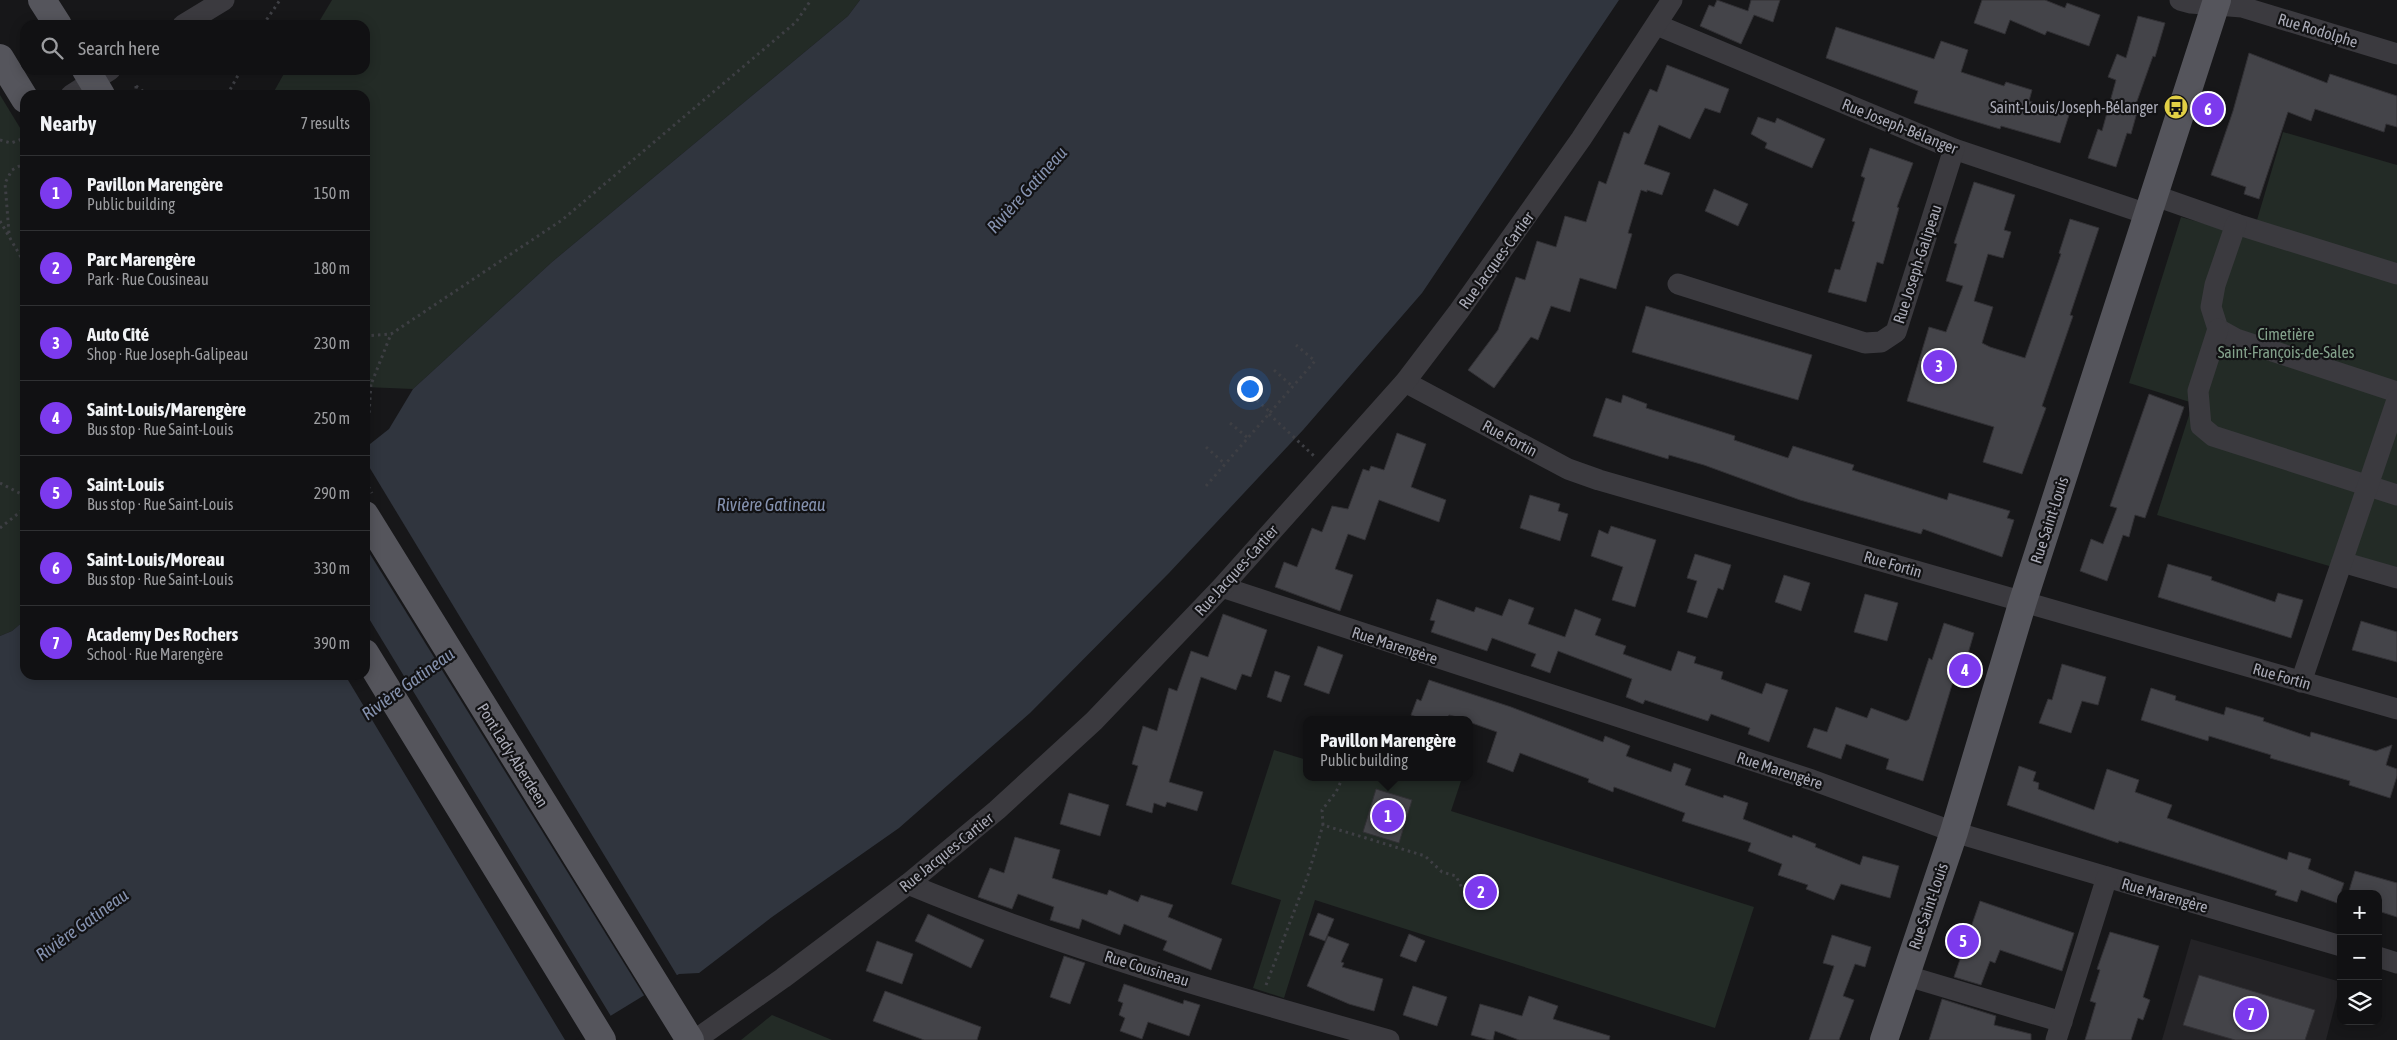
<!DOCTYPE html>
<meta charset="utf-8">
<style>
:root{--surface:#111113;--page:#1e1f21;--text:#f1f3f6;--muted:#9c9da0;--line:#303133;--accent:#7c3aed}
body{margin:0;font-family:"Asap Condensed",sans-serif;background:var(--page);color:var(--text)}
.controls{position:absolute;right:15px;bottom:15px;display:grid;overflow:hidden;border-radius:10px;box-shadow:0 2px 12px #0003}
.controls button{width:45px;height:45px;display:grid;place-items:center;padding:0;border:0;border-bottom:1px solid var(--line);background:var(--surface);color:var(--text);font:25px sans-serif}
.you{position:absolute;left:1249px;top:388px;width:18px;height:18px;margin:-12px;border:4px solid #fff;border-radius:50%;background:#1a73e8;box-shadow:0 0 0 8px #1a73e833}
.badge{display:grid;place-items:center;width:32px;height:32px;border-radius:50%;background:var(--accent);color:#fff;font-size:16px;font-weight:700}
.pin{position:absolute;translate:-50% -50%;border:2px solid #fff;box-shadow:0 1px 5px #0006}
.popup{position:absolute;left:1303px;top:716px;width:170px;height:65px;box-sizing:border-box;display:grid;place-content:center;border-radius:10px;background:var(--surface);filter:drop-shadow(0 1px 4px #0005);font-size:16px;white-space:nowrap;color:var(--muted)}
.popup b{font-size:19px;color:var(--text)}
.popup::after{content:'';position:absolute;left:50%;top:100%;margin-left:-10px;border:10px solid transparent;border-top-color:var(--surface)}
.list{margin:0;padding:0;list-style:none}
h2{display:flex;justify-content:space-between;align-items:center;height:65px;margin:0;padding:0 20px;font-size:21px}
h2 small{font-size:16px;font-weight:400;color:var(--muted)}
.list li{display:grid;grid-template-columns:32px 1fr auto;gap:15px;align-items:center;box-sizing:border-box;height:75px;padding:0 20px;border-top:1px solid var(--line)}
.list b{display:block;font-size:19px;white-space:nowrap}
.list p{margin:0;font-size:16px;white-space:nowrap;color:var(--muted)}
.list em{font-size:16px;font-style:normal;color:var(--muted)}
.icon{flex:none;width:28px;height:28px;fill:none;stroke:currentColor;stroke-width:2;stroke-linecap:round;stroke-linejoin:round}
.map{position:relative;flex:none;width:2397px;height:1040px;overflow:hidden}
.search{position:absolute;background:var(--surface);box-shadow:0 2px 12px #0003;left:20px;top:20px;width:350px;height:55px;display:flex;align-items:center;gap:12px;box-sizing:border-box;padding:0 18px;border-radius:15px;color:var(--muted);font-size:19px}
.panel{position:absolute;background:var(--surface);box-shadow:0 2px 12px #0003;left:20px;top:90px;width:350px;height:590px;border-radius:15px}
.map>svg:first-child{display:block}
</style>
<div class="map">
<svg width="2397" height="1040" viewBox="0 0 2397 1040">
<rect width="100%" height="100%" fill="#171719"/>
<polygon fill="#242326" points="2191,939 2341,982 2326,1040 2162,1040"/>
<g fill="#232b26">
<polygon points="332,0 860,0 848,16 552,262 413,389 365,387 365,95 272,95 286,70 365,70 365,25 317,25"/>
<polygon points="0,95 25,136 25,620 12,631 0,636"/>
<polygon points="2283,132 2397,165 2397,586 2157,515 2193,403 2129,383 2181,217 2252,237"/>
<polygon points="1274,750 1307,760 1307,777 1366,777 1374,779 1375,777 1450,777 1461,781 1451,811 1754,907 1715,1028 1315,900 1284,998 1253,988 1281,900 1231,884"/>
<polygon points="772,1015 832,1040 741,1040"/>
</g>
<polygon fill="#30353e" points="860,0 1619,0 1422,293 1303,430 1169,573 1030,713 899,828 772,917 699,973 679,974 571,1040 0,1040 0,636 12,631 25,620 25,675 365,675 365,448 389,429 413,389 552,262 848,16"/>
<g fill="#171719">
<polygon points="365,460 678,977 645,997 365,546"/>
<polygon points="365,612 612,1018 575,1040 565,1040 345,675 365,675"/>
</g>
<g fill="#444449" stroke="#323135">
<polygon points="1717,0 1748,11 1751,0 1780,0 1773,22 1754,15 1741,44 1700,26 1709,5 1714,7"/>
<polygon points="1982,0 2045,0 2065,8 2067,3 2100,15 2089,46 2047,31 2045,35 2010,20 2005,34 1974,23"/>
<polygon points="2138,16 2165,23 2155,57 2153,56 2136,104 2139,105 2131,134 2127,133 2116,167 2088,158 2098,129 2102,131 2116,80 2108,77 2117,54 2126,58"/>
<polygon points="1836,27 1934,59 1941,41 1968,50 1961,72 2004,86 2006,82 2032,90 2029,101 2069,115 2060,143 2001,126 2000,129 1914,103 1918,91 1826,58"/>
<polygon points="2249,53 2327,83 2330,74 2397,96 2397,127 2386,124 2384,132 2315,109 2311,121 2288,112 2259,199 2244,194 2246,187 2211,175 2233,111"/>
<polygon points="1667,65 1729,89 1720,113 1705,108 1690,139 1659,125 1644,164 1670,173 1662,195 1647,190 1647,192 1641,190 1628,233 1632,234 1616,289 1580,278 1570,312 1551,306 1538,340 1531,337 1494,388 1468,370 1498,330 1516,277 1525,280 1537,241 1556,247 1565,216 1586,222 1599,181 1606,184 1624,132 1629,134 1650,89 1657,92"/>
<polygon points="1758,117 1775,123 1777,118 1825,139 1812,168 1765,148 1767,143 1751,134"/>
<polygon points="1870,148 1913,163 1897,207 1899,208 1883,264 1877,262 1866,302 1828,292 1835,269 1840,270 1855,222 1852,221 1865,178 1861,176"/>
<polygon points="1974,182 2015,195 2004,230 2011,232 2003,258 1988,254 1974,301 1993,307 1982,343 1990,347 2025,358 2061,254 2059,253 2070,219 2099,228 2070,315 2073,316 2042,406 2046,408 2022,474 1983,462 1994,427 1907,401 1929,327 1946,332 1963,286 1946,281 1957,244 1954,243"/>
<polygon points="1714,189 1748,204 1738,226 1705,211"/>
<polygon points="1646,306 1812,355 1798,400 1632,352"/>
<polygon points="2149,394 2184,407 2145,518 2135,515 2129,537 2123,535 2107,581 2080,571 2091,539 2103,544 2117,508 2110,506"/>
<polygon points="1623,395 1647,404 1646,408 1735,436 1734,440 1788,458 1793,446 1854,465 1852,470 1947,500 1949,493 2010,511 2007,518 2014,520 2002,557 1923,529 1921,534 1800,500 1704,465 1669,455 1668,459 1593,436 1606,398 1621,403"/>
<polygon points="1397,433 1426,444 1411,487 1446,500 1439,522 1379,500 1365,540 1348,534 1335,569 1353,575 1340,611 1275,587 1284,562 1297,567 1312,528 1322,532 1332,506 1348,509 1363,469 1369,471 1371,466 1384,470"/>
<polygon points="1530,495 1560,504 1558,511 1568,514 1560,541 1520,528"/>
<polygon points="1611,526 1656,540 1635,607 1612,600 1623,567 1591,556 1599,530 1608,534"/>
<polygon points="1695,554 1731,565 1723,590 1718,588 1707,618 1687,612 1697,581 1687,578"/>
<polygon points="2168,564 2212,577 2211,580 2275,602 2278,593 2303,600 2291,638 2158,597"/>
<polygon points="1784,575 1810,583 1801,611 1775,602"/>
<polygon points="1865,594 1898,603 1887,641 1854,632"/>
<polygon points="1437,599 1474,612 1476,607 1502,616 1509,599 1534,608 1528,624 1565,637 1575,609 1601,619 1595,635 1626,646 1623,654 1671,671 1678,651 1696,657 1694,663 1723,672 1721,679 1762,694 1766,683 1788,690 1769,742 1748,734 1750,728 1711,714 1708,721 1645,700 1643,704 1626,697 1632,679 1558,651 1550,673 1531,666 1536,654 1492,638 1487,651 1431,632 1435,621 1430,620"/>
<polygon points="1223,614 1267,630 1251,677 1242,674 1236,690 1201,677 1169,782 1203,792 1197,811 1167,802 1165,807 1154,803 1152,813 1126,805 1138,766 1132,764 1143,726 1157,731 1169,688 1177,691 1191,651 1208,657"/>
<polygon points="2361,621 2397,632 2397,662 2352,650"/>
<polygon points="1944,623 1974,633 1967,657 1961,655 1923,781 1886,769 1889,759 1846,744 1841,759 1807,747 1814,728 1827,732 1836,707 1867,718 1871,708 1906,721 1909,719 1929,658 1932,660"/>
<polygon points="1318,646 1343,655 1329,694 1304,685"/>
<polygon points="2062,664 2106,677 2098,705 2082,701 2071,733 2039,723 2048,699 2052,700"/>
<polygon points="1275,671 1290,676 1281,702 1267,697"/>
<polygon points="1429,680 1511,707 1603,742 1605,736 1630,746 1626,756 1671,772 1674,763 1691,769 1685,785 1723,798 1724,795 1748,803 1743,819 1792,838 1793,835 1816,844 1815,847 1860,865 1863,856 1899,866 1890,898 1841,884 1834,900 1806,889 1808,885 1778,875 1782,864 1748,851 1751,843 1682,821 1685,813 1614,787 1613,792 1588,782 1589,779 1520,753 1513,772 1487,762 1497,732 1469,722 1469,720 1449,715 1447,720 1425,720 1411,715 1417,699 1421,701"/>
<polygon points="2151,688 2176,696 2175,700 2224,715 2226,707 2264,718 2263,721 2310,737 2311,732 2376,751 2392,745 2386,765 2397,769 2397,776 2390,798 2349,785 2350,781 2270,758 2271,755 2209,736 2208,741 2141,720"/>
<polygon points="2019,766 2036,772 2033,781 2039,783 2038,789 2094,810 2107,769 2139,780 2135,792 2172,805 2167,818 2287,860 2289,852 2311,859 2308,869 2344,883 2337,903 2301,890 2297,902 2275,895 2277,891 2228,875 2119,841 2118,843 2007,805"/>
<polygon points="1376,789 1412,800 1399,843 1363,832"/>
<polygon points="1069,793 1109,805 1100,836 1060,824"/>
<polygon points="1015,837 1060,850 1052,878 1107,895 1109,890 1138,902 1141,895 1173,905 1168,917 1222,939 1211,970 1163,950 1167,941 1124,924 1120,935 1082,919 1079,929 1050,920 1054,907 1018,894 1012,909 978,897 990,868 1004,873"/>
<polygon points="2355,871 2397,883 2397,917 2378,911 2378,894 2348,894"/>
<polygon points="1980,901 2074,933 2062,971 2000,950 1995,963 1990,961 1981,985 1954,977"/>
<polygon points="1318,913 1334,919 1325,941 1309,935"/>
<polygon points="928,914 984,940 971,968 915,941"/>
<polygon points="2110,932 2159,946 2143,997 2150,1000 2143,1020 2138,1018 2131,1040 2085,1040 2096,1003 2090,1001 2100,970 2097,969"/>
<polygon points="1409,934 1425,941 1416,962 1400,956"/>
<polygon points="1832,935 1871,947 1865,967 1855,964 1843,996 1854,1000 1839,1040 1809,1040 1834,966 1823,963"/>
<polygon points="1328,936 1349,944 1341,962 1344,963 1342,967 1383,979 1374,1011 1349,1004 1307,986"/>
<polygon points="877,941 913,954 902,984 866,971"/>
<polygon points="1064,956 1085,963 1070,1004 1050,997"/>
<polygon points="2199,975 2315,1010 2305,1040 2235,1040 2183,1025"/>
<polygon points="1124,984 1183,1004 1184,1000 1200,1005 1189,1036 1148,1022 1142,1039 1120,1031 1125,1018 1119,1015 1123,1003 1118,1001"/>
<polygon points="1413,986 1447,997 1437,1026 1403,1015"/>
<polygon points="885,991 981,1027 977,1040 924,1040 873,1021"/>
<polygon points="1529,996 1558,1006 1553,1019 1610,1036 1609,1040 1519,1040 1495,1031 1493,1040 1489,1040 1471,1035 1480,1004 1522,1016"/>
<polygon points="1942,999 1996,1016 1994,1025 2031,1034 2031,1040 1929,1040"/>
</g>
<g fill="none" stroke-linecap="round" stroke-linejoin="round">
<g stroke="#3e3f44" stroke-width="3" stroke-dasharray="2.5 4" stroke-linecap="butt">
<polyline points="263,25 280,0"/>
<polyline points="136,86 148,95"/>
<polyline points="136,86 136,95"/>
<polyline points="227,95 241,70"/>
<polyline points="0,140 11,143 25,138"/>
<polyline points="0,221 25,264"/>
<polyline points="9,233 5,183 12,170 25,163"/>
<polyline points="365,336 391,334 562,220 796,22 811,0"/>
<polyline points="1274,370 1292,386"/>
<polyline points="365,373 371,383 369,415 365,427"/>
<polyline points="372,382 391,334"/>
<polyline points="1252,396 1270,412"/>
<polyline points="1269,414 1314,456"/>
<polyline points="1230,423 1248,438"/>
<polyline points="1206,447 1225,464"/>
<polyline points="365,481 372,493"/>
<polyline points="0,483 25,496"/>
<polyline points="1206,486 1315,361 1296,345"/>
<polyline points="0,528 25,508"/>
<polyline points="1343,777 1336,792 1322,810 1323,825 1425,856 1442,872 1456,876 1462,888"/>
<polyline points="1266,985 1308,875 1323,825"/>
</g>
<g stroke="#3b3a3f" stroke-width="21">
<polyline points="2180,0 2191,3 2242,7 2397,54"/>
<polyline points="183,25 224,0"/>
<polyline points="1657,25 1954,149 2147,214"/>
<polyline points="71,95 110,70"/>
<polyline points="2153,195 2236,224 2397,274"/>
<polyline points="2236,224 2215,285 2211,307 2218,329 2236,339 2397,392"/>
<polyline points="1678,284 1865,343 1881,342 1896,332 1954,149"/>
<polyline points="2218,329 2198,391 2201,426 2213,436 2397,495"/>
<polyline points="1405,382 1568,469 1599,480 2397,709"/>
<polyline points="2342,562 2397,578"/>
<polyline points="1222,587 1812,780 1954,832 2341,946"/>
<polyline points="2301,682 2397,400"/>
<path d="M908,884C1062,948 1228,995 1389,1040"/>
<polyline points="2378,957 2397,963"/>
<polyline points="1904,975 2062,1022"/>
<polyline points="695,1040 783,978 908,884 997,810 1094,721 1222,587 1405,382 1459,311 1581,139 1672,0"/>
<polyline points="2056,1040 2107,877"/>
</g>
<g stroke="#55555c" stroke-width="28">
<polyline points="42,0 58,25"/>
<polyline points="0,58 25,99"/>
<polyline points="86,70 101,95"/>
<polyline points="365,515 690,1040"/>
<polyline points="365,653 602,1040"/>
<polyline points="1884,1040 1954,832 2023,601 2217,0"/>
</g>
</g>
<defs>
<symbol id="bus-disc" viewBox="-11 -11 22 22"><circle r="9.5" fill="#e2d046" stroke="#121214"/><path d="M-5-6H5V4H4V6H2V4H-2V6H-4V4H-5ZM-3.5-4V0h7V-4ZM-3.5 1.2v1.5H-2V1.2ZM2 1.2v1.5H3.5V1.2Z" fill="#111"/></symbol>
</defs>
<g fill-rule="evenodd">
<use href="#bus-disc" x="2162" y="93" width="28" height="28"/>
</g>
<g text-anchor="middle" stroke-width="4.5" stroke-linejoin="round" paint-order="stroke">
<g font-size="16" fill="#aaabb7" stroke="#121214">
<text transform="translate(2318 30) rotate(17)" y="6">Rue Rodolphe</text>
<text transform="translate(1900 126) rotate(22)" y="6">Rue Joseph-Bélanger</text>
<text transform="translate(1496 260) rotate(-54)" y="6">Rue Jacques-Cartier</text>
<text transform="translate(1917 264) rotate(-72)" y="6">Rue Joseph-Galipeau</text>
<text transform="translate(1510 438) rotate(28)" y="6">Rue Fortin</text>
<text transform="translate(2049 520) rotate(-72)" y="6">Rue Saint-Louis</text>
<text transform="translate(1893 564) rotate(16)" y="6">Rue Fortin</text>
<text transform="translate(1236 570) rotate(-48)" y="6">Rue Jacques-Cartier</text>
<text transform="translate(1395 645) rotate(18)" y="6">Rue Marengère</text>
<text transform="translate(2282 676) rotate(16)" y="6">Rue Fortin</text>
<text transform="translate(513 755) rotate(58)" y="6">Pont Lady-Aberdeen</text>
<text transform="translate(1780 770) rotate(18)" y="6">Rue Marengère</text>
<text transform="translate(946 852) rotate(-39)" y="6">Rue Jacques-Cartier</text>
<text transform="translate(2165 895) rotate(16)" y="6">Rue Marengère</text>
<text transform="translate(1928 906) rotate(-71)" y="6">Rue Saint-Louis</text>
<text transform="translate(1147 968) rotate(17)" y="6">Rue Cousineau</text>
</g>
<g font-size="16" fill="#aaabb7" stroke="#121214" text-anchor="end">
<text x="2158" y="113">Saint-Louis/Joseph-Bélanger</text>
</g>
<g font-size="16" fill="#83a18b" stroke="#121214">
<text x="2286" y="340">Cimetière<tspan x="2286" dy="18">Saint-François-de-Sales</tspan></text>
</g>
<g font-size="18" font-style="italic" fill="#8592af" stroke="#121214">
<text transform="translate(1027 190) rotate(-48)" y="6">Rivière Gatineau</text>
<text x="771" y="511">Rivière Gatineau</text>
<text transform="translate(408 684) rotate(-36)" y="6">Rivière Gatineau</text>
<text transform="translate(82 925) rotate(-36)" y="6">Rivière Gatineau</text>
</g>
</g>
</svg>
<div class="controls">
<button>+</button>
<button>−</button>
<button><svg class="icon" aria-label="layers" viewBox="0 0 24 24"><path d="M12 4l9 5-9 5-9-5zM3 14l9 5 9-5"/></svg></button>
</div>
<div class="you"></div>
<div class="pin badge" style="left:1388px;top:816px">1</div>
<div class="popup"><b>Pavillon Marengère</b>Public building</div>
<div class="pin badge" style="left:1481px;top:892px">2</div>
<div class="pin badge" style="left:1939px;top:366px">3</div>
<div class="pin badge" style="left:1965px;top:670px">4</div>
<div class="pin badge" style="left:1963px;top:941px">5</div>
<div class="pin badge" style="left:2208px;top:109px">6</div>
<div class="pin badge" style="left:2251px;top:1014px">7</div>
<div class="search"><svg class="icon" aria-label="search" viewBox="0 0 24 24"><circle cx="10" cy="10" r="6"/><path d="M15 15l6 6"/></svg>Search here</div>
<section class="panel">
<h2>Nearby<small>7 results</small></h2>
<ul class="list">
<li><span class="badge">1</span><div><b>Pavillon Marengère</b><p>Public building</p></div><em>150 m</em></li>
<li><span class="badge">2</span><div><b>Parc Marengère</b><p>Park · Rue Cousineau</p></div><em>180 m</em></li>
<li><span class="badge">3</span><div><b>Auto Cité</b><p>Shop · Rue Joseph-Galipeau</p></div><em>230 m</em></li>
<li><span class="badge">4</span><div><b>Saint-Louis/Marengère</b><p>Bus stop · Rue Saint-Louis</p></div><em>250 m</em></li>
<li><span class="badge">5</span><div><b>Saint-Louis</b><p>Bus stop · Rue Saint-Louis</p></div><em>290 m</em></li>
<li><span class="badge">6</span><div><b>Saint-Louis/Moreau</b><p>Bus stop · Rue Saint-Louis</p></div><em>330 m</em></li>
<li><span class="badge">7</span><div><b>Academy Des Rochers</b><p>School · Rue Marengère</p></div><em>390 m</em></li>
</ul>
</section>
</div>
